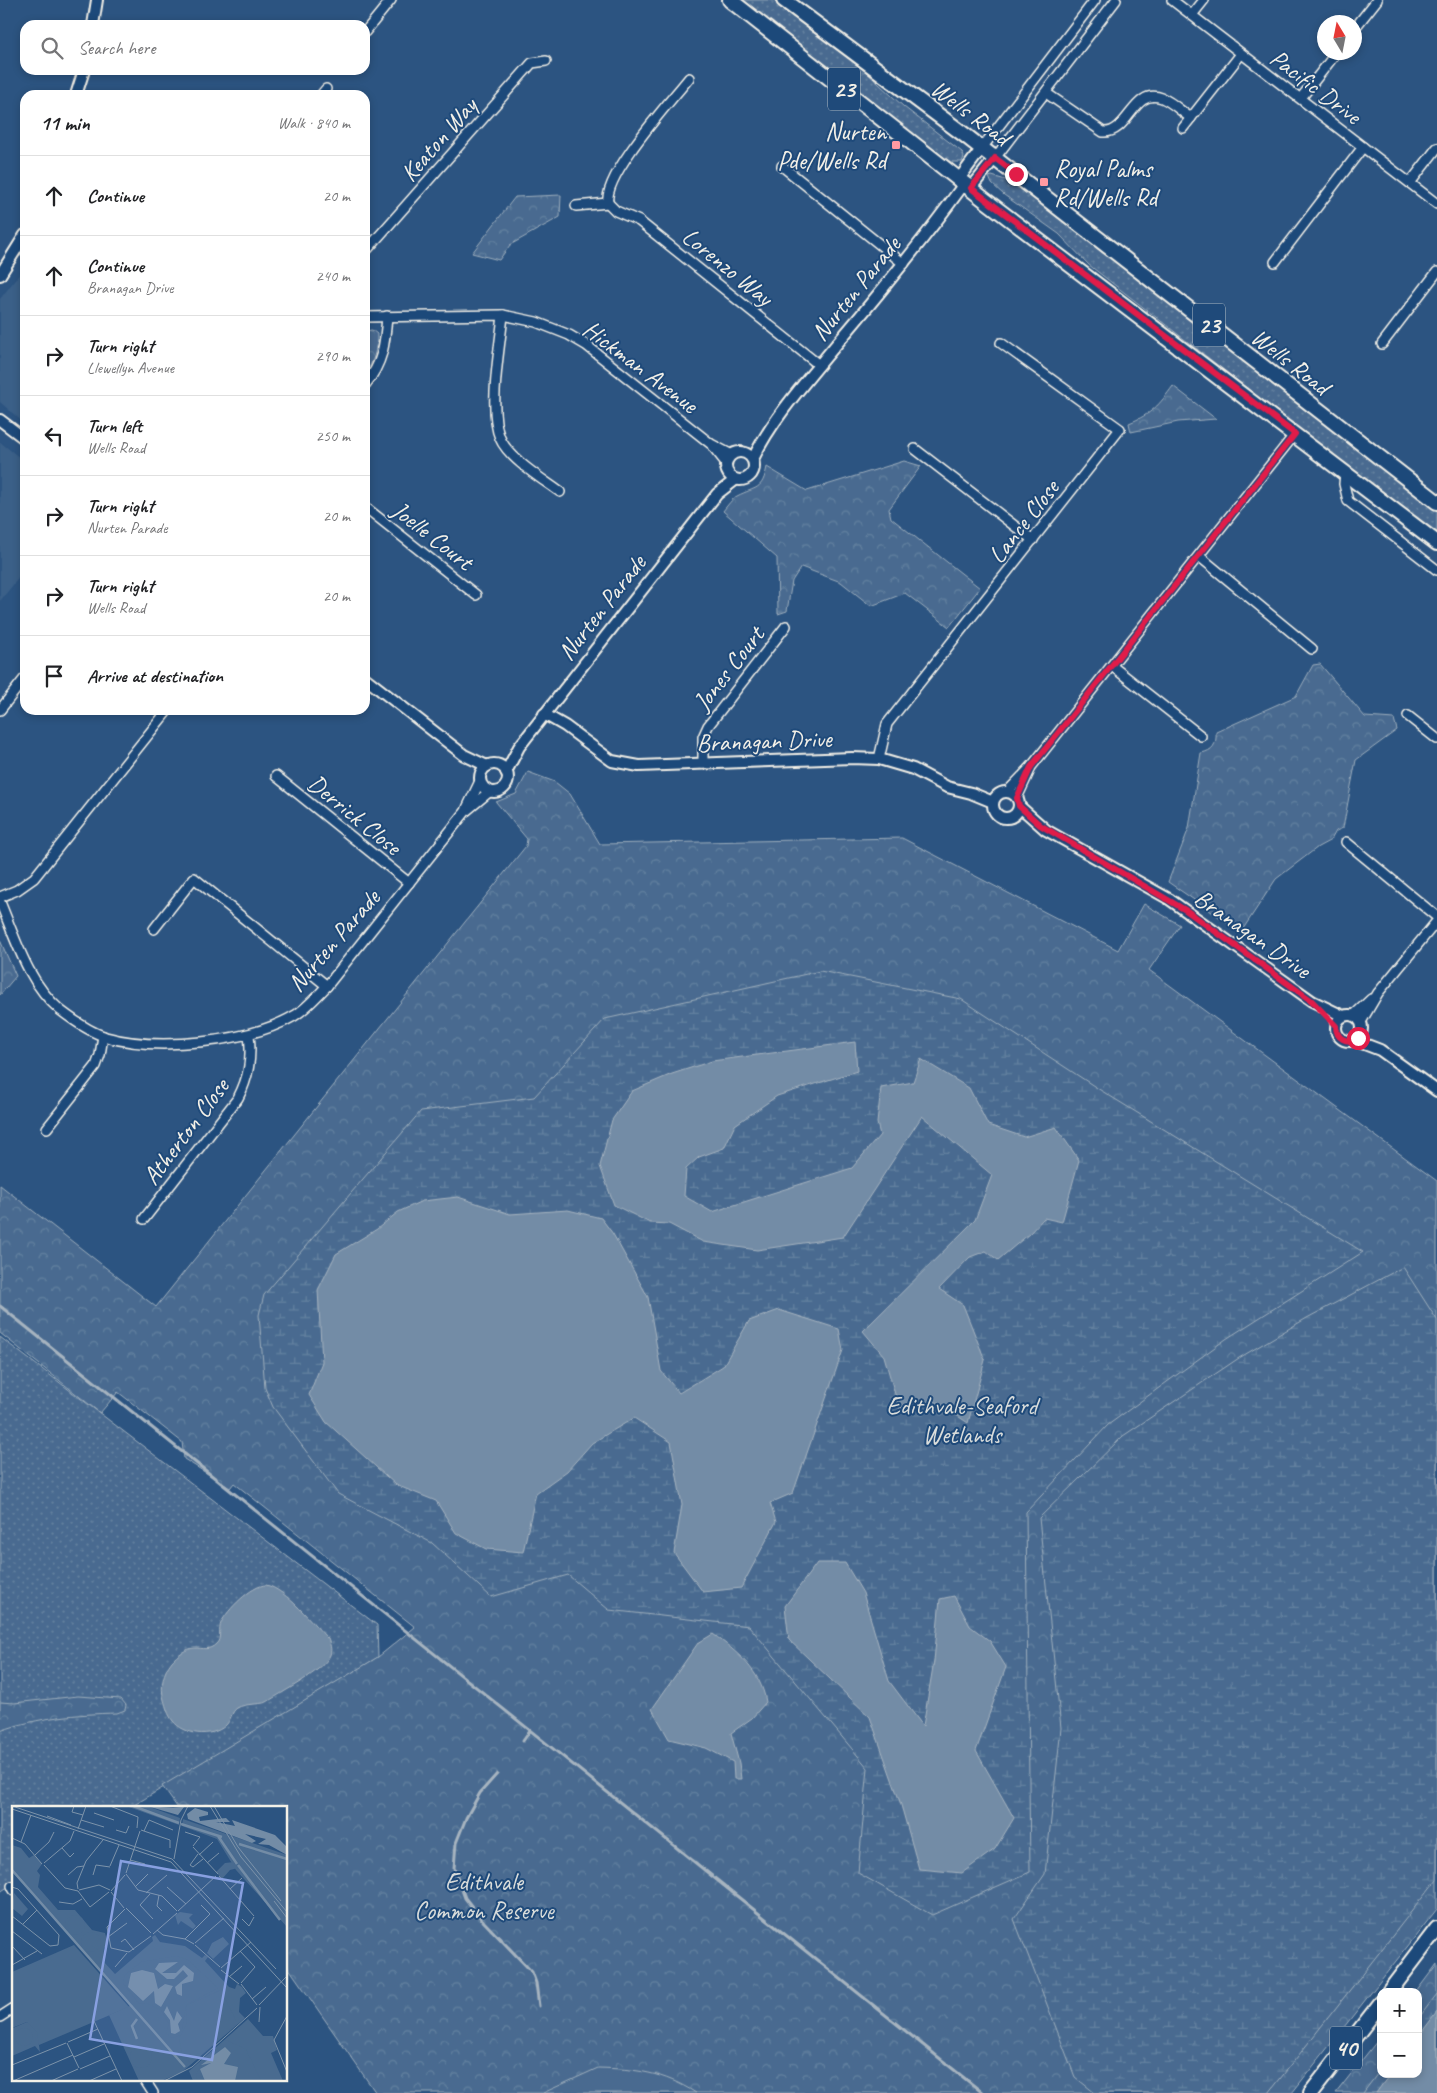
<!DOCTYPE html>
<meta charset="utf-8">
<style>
:root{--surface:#fff;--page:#f6f6f6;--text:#202124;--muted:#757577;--line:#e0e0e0}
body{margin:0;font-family:Caveat,sans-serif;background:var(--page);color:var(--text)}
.controls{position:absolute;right:15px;bottom:15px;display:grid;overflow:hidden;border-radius:10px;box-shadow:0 2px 8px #0003}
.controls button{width:45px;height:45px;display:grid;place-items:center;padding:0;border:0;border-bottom:1px solid var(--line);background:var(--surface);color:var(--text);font:25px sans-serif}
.compass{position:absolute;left:1317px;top:15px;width:45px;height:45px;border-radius:50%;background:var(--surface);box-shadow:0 2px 8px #0003;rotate:350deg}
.stop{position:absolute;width:15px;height:15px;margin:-11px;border:4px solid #e11d48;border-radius:50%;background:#fff}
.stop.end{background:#e11d48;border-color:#fff;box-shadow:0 1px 5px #0008}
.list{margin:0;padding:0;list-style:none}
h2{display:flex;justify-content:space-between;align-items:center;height:65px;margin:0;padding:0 20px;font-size:21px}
h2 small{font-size:16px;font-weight:400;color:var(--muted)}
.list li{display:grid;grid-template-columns:32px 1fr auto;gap:15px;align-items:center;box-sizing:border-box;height:80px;padding:0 20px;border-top:1px solid var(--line)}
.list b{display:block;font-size:19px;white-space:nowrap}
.list p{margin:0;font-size:16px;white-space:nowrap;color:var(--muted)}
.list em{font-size:16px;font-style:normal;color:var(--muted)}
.icon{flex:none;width:28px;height:28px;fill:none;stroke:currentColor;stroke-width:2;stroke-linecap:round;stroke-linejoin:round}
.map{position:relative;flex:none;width:1437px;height:2093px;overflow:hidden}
.search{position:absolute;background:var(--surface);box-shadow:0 2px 8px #0003;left:20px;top:20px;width:350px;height:55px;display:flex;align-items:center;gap:12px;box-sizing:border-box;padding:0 18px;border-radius:15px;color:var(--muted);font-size:19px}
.panel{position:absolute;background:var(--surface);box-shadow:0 2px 8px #0003;left:20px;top:90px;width:350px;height:625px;border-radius:15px}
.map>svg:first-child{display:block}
</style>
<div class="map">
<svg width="1437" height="2093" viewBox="0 0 1437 2093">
<defs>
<pattern id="grass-dots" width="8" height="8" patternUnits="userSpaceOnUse" patternTransform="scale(1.25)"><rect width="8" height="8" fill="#496b90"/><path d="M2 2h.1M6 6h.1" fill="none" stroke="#6481a0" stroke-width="1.8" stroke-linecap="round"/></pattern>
<pattern id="forest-crowns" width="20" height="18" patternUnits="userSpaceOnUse" patternTransform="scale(1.25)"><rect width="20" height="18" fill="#496b90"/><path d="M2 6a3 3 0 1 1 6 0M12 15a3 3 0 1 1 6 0" fill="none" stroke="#6481a0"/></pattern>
<pattern id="wetland-marsh" width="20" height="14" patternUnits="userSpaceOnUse" patternTransform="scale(1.25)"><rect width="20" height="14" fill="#496b90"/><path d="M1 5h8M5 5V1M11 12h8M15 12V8" fill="none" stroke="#6481a0"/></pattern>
</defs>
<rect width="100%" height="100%" fill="#2c5481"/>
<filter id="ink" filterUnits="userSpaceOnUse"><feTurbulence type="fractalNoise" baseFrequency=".02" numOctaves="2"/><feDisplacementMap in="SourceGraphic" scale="10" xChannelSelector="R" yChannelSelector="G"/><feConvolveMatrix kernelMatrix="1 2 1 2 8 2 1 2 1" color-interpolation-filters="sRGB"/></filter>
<g filter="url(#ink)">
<g fill="#3b6088">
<polygon points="25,267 25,424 0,402 0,299"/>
<polygon points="0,442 25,462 25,570 0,601"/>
</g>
<g fill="url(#grass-dots)" stroke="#9eaebc">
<polygon points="739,0 776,0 854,61 904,107 962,152 964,157 962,162 951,162 941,155"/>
<polygon points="992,176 1009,181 1049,207 1437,509 1437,536 1089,265 1059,234 1004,195 992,184 989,177"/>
<polygon points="0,1337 377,1625 378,1657 131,1807 14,1807 14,1883 0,1892"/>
</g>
<g fill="url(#forest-crowns)" stroke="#9eaebc">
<polygon points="561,195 560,217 510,245 499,260 472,253 515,197"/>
<path d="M372,330L377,334C377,350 374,361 365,374V331Z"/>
<path d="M1173,386L1216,419L1178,422L1131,432L1129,423C1152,414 1159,405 1173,386Z"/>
<path d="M904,461L921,466L889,509L891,518L980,588L949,627L905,593L871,606L841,582L801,567L792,581L787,611L778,614L777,558L723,511C727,506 732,499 737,496C757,486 762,491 767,467L807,491Z"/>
<path d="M1320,664L1365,717L1394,719L1397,730L1356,760L1343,828L1336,831L1331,840L1318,847L1276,879L1241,932L1168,882L1189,828L1201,753C1213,751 1217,744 1216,732L1296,696L1313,665Z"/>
<polygon points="528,772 555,782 570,794 600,844 902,838 1118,950 1144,904 1180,925 1149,970 1437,1181 1437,1909 1292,2093 376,2093 286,1964 286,1807 177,1807 162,1786 378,1657 415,1627 234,1483 230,1488 184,1459 182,1442 118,1392 100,1413 0,1333 0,1185 156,1307 526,846 527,839 496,802 516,794"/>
<polygon points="0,940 16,976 0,995"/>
<path d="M78,1696L121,1699L126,1705L125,1710L117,1713C76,1714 39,1717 0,1731V1702L14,1703Z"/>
<polygon points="1437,1964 1437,2093 1336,2093 1381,2036 1381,2074 1418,2074 1418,1992 1416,1992"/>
</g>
<g fill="url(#wetland-marsh)" stroke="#9eaebc">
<polygon points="820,971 961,999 1097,1088 1363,1252 1226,1339 1108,1425 1026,1512 1030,1872 932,1915 858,1873 868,1768 749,1626 609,1610 568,1575 491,1597 432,1543 338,1494 273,1407 265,1388 259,1315 264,1295 421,1111 534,1097 605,1019"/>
<polygon points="1403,1267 1437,1320 1437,1879 1269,2093 1095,2093 1075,2077 1014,1919 1045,1874 1061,1728 1039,1518 1123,1436 1239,1358 1307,1318"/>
<polygon points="1437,1994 1437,2093 1363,2093 1381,2069 1381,2074 1418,2074 1418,2019"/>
</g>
<path fill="#496b90" stroke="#9eaebc" d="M598,2068C636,2069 663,2072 696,2093H543Z"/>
<g fill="#738ca6" stroke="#a7b4c0">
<polygon points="855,1042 857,1071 777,1096 735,1125 724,1148 699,1157 686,1169 684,1196 712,1212 852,1168 880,1135 877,1123 881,1088 913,1082 921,1059 969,1088 988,1125 1024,1137 1056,1127 1079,1160 1062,1222 1044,1218 1029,1234 998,1260 986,1251 970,1257 939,1289 963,1305 985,1360 968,1423 937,1402 899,1408 884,1356 863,1331 975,1220 992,1175 922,1116 843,1237 757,1250 703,1242 669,1224 650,1223 614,1205 600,1166 612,1120 632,1091 672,1074 712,1061"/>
<polygon points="458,1197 510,1214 568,1210 601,1218 613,1234 648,1297 661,1371 679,1393 723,1366 749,1321 779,1310 839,1329 843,1350 793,1493 770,1503 776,1522 741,1588 703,1592 674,1553 682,1505 671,1442 634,1418 592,1443 567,1471 536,1493 523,1552 486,1549 456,1533 436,1501 396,1485 326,1422 309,1395 322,1362 318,1290 336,1254 377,1229 398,1212 422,1201"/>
<polygon points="817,1563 845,1563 863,1593 889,1681 923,1726 934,1661 940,1599 954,1596 970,1626 990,1641 1006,1667 976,1751 1014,1818 995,1849 962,1873 919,1869 901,1805 870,1717 789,1640 785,1606"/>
<path d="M266,1585C286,1589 314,1625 328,1639C330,1644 332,1649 330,1655C324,1671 282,1692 267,1702C258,1705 246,1703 237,1708C231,1712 231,1721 225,1726C211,1738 184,1735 173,1721C168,1715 166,1707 164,1700C160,1686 163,1672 172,1661C177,1655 187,1648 195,1648C203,1648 209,1651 216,1644C222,1639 218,1630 221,1623C227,1610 252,1585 266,1585Z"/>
<path d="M713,1634C737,1652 761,1671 766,1702L752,1718L731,1733L739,1763L741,1779H734L733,1762L706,1748L669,1739L652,1709L698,1643Z"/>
<polygon points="1437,2012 1437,2093 1376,2093 1390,2074 1418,2074 1418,2037"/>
</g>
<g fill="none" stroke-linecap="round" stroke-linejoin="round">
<g stroke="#a7b4c0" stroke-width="3">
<polyline points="0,1306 983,2093"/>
<polyline points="523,1741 530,1731"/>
<polyline points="497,1774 480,1793 466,1818 456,1843 454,1868 465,1898 484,1922 532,1972 536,1983 539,2006"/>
</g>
<defs>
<g id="minor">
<polyline points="1172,0 1437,204"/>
<polyline points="1192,15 1204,0"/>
<polyline points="1354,29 1377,0"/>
<polyline points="365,32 391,0"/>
<path d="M1046,93L1103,132C1129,134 1133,87 1162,98C1172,102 1182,112 1191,118"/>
<polyline points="321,95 326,89"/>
<polyline points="1301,98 1337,52"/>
<polyline points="1183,128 1241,54"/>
<polyline points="982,148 1095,0"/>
<polyline points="995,158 1116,0"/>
<polyline points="782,166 904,264"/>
<polyline points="1410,183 1437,148"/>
<path d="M608,203C603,175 670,102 689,78"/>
<polyline points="576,206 608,203 616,211 639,221 819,365"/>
<polyline points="365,252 532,63 546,61"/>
<polyline points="1275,262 1363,147"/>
<path d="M503,315C500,347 488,410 500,438C508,458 542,479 560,492"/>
<polyline points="365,317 503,315 536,322 569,335 586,345 711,444 732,455"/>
<polyline points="1382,344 1437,272"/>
<path d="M365,385C383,363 385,344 387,316"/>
<polyline points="714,448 726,463"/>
<polyline points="915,449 1033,540"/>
<polyline points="1345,473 1344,484 1348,501 1437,570"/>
<polyline points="365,507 476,595"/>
<polyline points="1199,556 1312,649"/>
<polyline points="1112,666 1201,736"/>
<polyline points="0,710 25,678"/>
<polyline points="1408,716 1437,739"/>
<polyline points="879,759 887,724 1120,429 1001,343"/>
<polyline points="703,764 703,737 708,726 786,626"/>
<polyline points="276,776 409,883"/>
<polyline points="1007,792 1031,767 1295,434"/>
<polyline points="1017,798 1030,770"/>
<polyline points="467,808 480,781"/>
<polyline points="1346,842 1437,917"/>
<polyline points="0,897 17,890 34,878 168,710"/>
<path d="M0,902C16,940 28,983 60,1010C73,1020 90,1032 106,1037C156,1051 248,1043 294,1016C306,1009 317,996 327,986L466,811L489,792"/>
<polyline points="154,929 194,878 327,986"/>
<polyline points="1354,1015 1371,999"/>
<polyline points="1361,1022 1378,993 1437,921"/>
<polyline points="47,1128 96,1066 100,1055 103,1036"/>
<path d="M144,1219L238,1098C249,1077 252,1058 249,1035"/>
<polyline points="12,1886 14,1890"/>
<polyline points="0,2017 14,2008"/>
<polyline points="144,2079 153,2093"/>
</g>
<g id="tertiary">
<polyline points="93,25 97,0"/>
<polyline points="76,95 84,70"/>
<polyline points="960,184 959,179 982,148"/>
<polyline points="965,188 971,188 995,158"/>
<polyline points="0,275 25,235"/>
<polyline points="0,420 25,439"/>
<circle cx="740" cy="466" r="14"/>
<path d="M753,459C772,419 807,380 835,346C879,294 922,242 961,188"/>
<polyline points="365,678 464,755 487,766"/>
<polyline points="544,714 565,726 612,761 639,766 852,758 879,759 913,769 947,787 971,793 993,802"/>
<circle cx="494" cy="778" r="14"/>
<polyline points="506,772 519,747 717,494 735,480"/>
<circle cx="1006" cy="805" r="13"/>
<polyline points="1019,806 1046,830 1169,899 1312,1001 1343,1016"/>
<circle cx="1349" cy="1028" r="13"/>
<polyline points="1354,1040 1380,1050 1437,1091"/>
</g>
<g id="primary">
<polyline points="730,0 985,200 1437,543"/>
<polyline points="784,0 966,136 1437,502"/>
</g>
<g id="trunk">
<polyline points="1389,1992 1437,1929"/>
<polyline points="1311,2093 1381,2003"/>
</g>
</defs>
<use href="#minor" stroke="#f4f1e8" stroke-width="12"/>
<use href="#tertiary" stroke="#f4f1e8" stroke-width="14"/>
<use href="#primary" stroke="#f4f1e8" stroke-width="18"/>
<use href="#trunk" stroke="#f4f1e8" stroke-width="18"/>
<use href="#minor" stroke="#1f4a7a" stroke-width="9"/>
<use href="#tertiary" stroke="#1f4a7a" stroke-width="10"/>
<use href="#primary" stroke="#1f4a7a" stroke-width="14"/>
<use href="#trunk" stroke="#1f4a7a" stroke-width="14"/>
</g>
</g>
<g fill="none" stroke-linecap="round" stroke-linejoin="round" filter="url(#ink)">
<path stroke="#e11d48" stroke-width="6" d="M1016,174L995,158L971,188L1295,434L1031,767L1017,798L1019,806L1040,825L1187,911L1312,1001L1336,1026C1336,1039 1347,1044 1358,1038"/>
</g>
<g fill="#ff9aa2" stroke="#1f4a7a" stroke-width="2">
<rect x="891" y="140" width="10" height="10" rx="2.5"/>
<rect x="1039" y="177" width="10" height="10" rx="2.5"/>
</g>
<g text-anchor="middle" stroke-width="4" stroke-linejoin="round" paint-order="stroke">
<g fill="#1f4a7a" stroke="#b4bfc7" stroke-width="1">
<rect x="828" y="67.5" width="32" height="43" rx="4"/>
<rect x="1193" y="303.5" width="32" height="43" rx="4"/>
<rect x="1330" y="2026.5" width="32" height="43" rx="4"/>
</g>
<g font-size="24" font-weight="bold" fill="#f4f1e8">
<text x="844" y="97">23</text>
<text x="1209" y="333">23</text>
<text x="1346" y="2056">40</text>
</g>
<g font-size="25" fill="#f4f1e8" stroke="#1f4a7a">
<text transform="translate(1316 86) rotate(37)" y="9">Pacific Drive</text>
<text transform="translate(971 112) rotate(37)" y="9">Wells Road</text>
<text transform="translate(438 139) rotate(-49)" y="9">Keaton Way</text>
<text transform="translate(728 266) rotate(39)" y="9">Lorenzo Way</text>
<text transform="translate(855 288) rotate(-51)" y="9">Nurten Parade</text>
<text transform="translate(1291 361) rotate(38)" y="9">Wells Road</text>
<text transform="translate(641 366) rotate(37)" y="9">Hickman Avenue</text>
<text transform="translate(1023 521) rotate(-52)" y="9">Lance Close</text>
<text transform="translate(433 535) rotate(38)" y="9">Joelle Court</text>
<text transform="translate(601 607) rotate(-52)" y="9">Nurten Parade</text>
<text transform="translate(728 668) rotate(-52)" y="9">Jones Court</text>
<text transform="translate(764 740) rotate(-2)" y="9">Branagan Drive</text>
<text transform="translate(355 814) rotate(39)" y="9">Derrick Close</text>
<text transform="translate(1253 933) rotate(35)" y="9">Branagan Drive</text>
<text transform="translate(333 940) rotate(-49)" y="9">Nurten Parade</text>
<text transform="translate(185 1131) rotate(-53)" y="9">Atherton Close</text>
</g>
<g font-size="25" fill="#f4f1e8" stroke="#1f4a7a" text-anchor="end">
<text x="886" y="140">Nurten<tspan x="886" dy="29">Pde/Wells Rd</tspan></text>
<text x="1054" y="177" text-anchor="start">Royal Palms<tspan x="1054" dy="29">Rd/Wells Rd</tspan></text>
</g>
<g font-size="25" fill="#dadddb" stroke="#1f4a7a">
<text x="962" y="1414">Edithvale-Seaford<tspan x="962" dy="29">Wetlands</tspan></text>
<text x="484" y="1890">Edithvale<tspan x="484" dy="29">Common Reserve</tspan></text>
</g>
</g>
<g transform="translate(12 1806)">
<rect width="275" height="275" fill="#2c5481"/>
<path d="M114,0H135L168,12L167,19ZM171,13L275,49V121L224,64L205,33L170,20ZM62,139L117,201L27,239L15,216L0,222V166Z" fill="#496b90"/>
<path d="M0,39L9,42L17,52L22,49L30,58L25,65L28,69L26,81L46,104H63L80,124L93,127L96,138L92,142L91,155L103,168L141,135L140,131L143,129L148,136L173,140L190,152L193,149L196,151L193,155L217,181L223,183L225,178L230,181L234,187L228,192L227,206L233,212L170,266L149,275H127L97,209L120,199L0,66ZM222,56L226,62L218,64L210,73L204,66L213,57ZM2,87L16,103L10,110L0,102ZM168,106L181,108L177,112L184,120L181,123L169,115L166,119L163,109ZM211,131L217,138L201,153L195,147L200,137ZM236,213L251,230H261L265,244L259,247L271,275H181L177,265ZM15,216L25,226L28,246L23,240L0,250L1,222Z" fill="#496b90"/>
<path d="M165,150L176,154L206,182L174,199L169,229L160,232L154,227L157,218L149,204L134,197L127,198L111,177L113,169L129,156ZM209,184L225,217L179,258L170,247L167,233L174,218L175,199ZM214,234L234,243L249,275H186L184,270L189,257Z" fill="#496b90"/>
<path d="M53 119a10 10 0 1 1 20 0a10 10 0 1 1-20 0ZM69 136a10 10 0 1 1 20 0a10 10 0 1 1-20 0ZM3 231a9 9 0 1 1 18 0a9 9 0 1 1-18 0ZM118 251a11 11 0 1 1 22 0a11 11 0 1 1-22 0Z" fill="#496b90"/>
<path d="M135,0L161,2L172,1L166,9ZM183,2L196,6V9L187,11L188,15L214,12L218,16H204L223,20L220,14L263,29L275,41V49L257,39L246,38L254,33L233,28L244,35L240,37L176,13L175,8ZM166,156L150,167H164L172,159L182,167L181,175L170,178V190L165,188L163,181L176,170L171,164L162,173H155L143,163L147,157ZM130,164L142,167L146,183L153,178L161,180L149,201L143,197L142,185L131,195L116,181L119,167ZM155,200L162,215L165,205L170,212L166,218L168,225L163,228L159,227L158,214L152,206ZM213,241L219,247L212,258L226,261L223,275H193L188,263L199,257L189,259Z" fill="#738ca6"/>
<path fill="none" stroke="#738ca6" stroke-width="2.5" d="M121,0L167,17M169,18L210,31M206,30L225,58M227,38L275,53M226,59L268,114M0,64L173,261M125,213L120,220L125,233"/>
<path fill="none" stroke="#7c93aa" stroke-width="1" d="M0,0L160,53L264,163M62,0L60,6L71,9M98,0L126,11L125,22M198,0L229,51L275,106M202,0L226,41L269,95M0,3L159,56L275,182M82,7L102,14M35,10L59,19M69,14L92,21M66,23L74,0M104,24L114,27L117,20M129,24L158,34V42M132,25L137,14L161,24M173,26L188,31L181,40M0,32L13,38L30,58M9,36L19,9M181,41L206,68M50,42L58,51L62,47M186,48L178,59L181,61L191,53M23,49L37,36L42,26M187,49L201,36M162,53L169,14L176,0M118,54L133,58M32,57L58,35L62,25M195,57L207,47M32,59L53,82L66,85M98,60L107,39M114,67L128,25M114,68L126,84L150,90L165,105M56,69L65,61L72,60M81,69L84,59L98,61M207,70L242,110M0,81L6,83L47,129L46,139L38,140L0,110M123,81L136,68M155,81L174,98M66,83L65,77L74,55L91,34M218,83L230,72M67,84L87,79L98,84M66,85L78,101L97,86M99,85L113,69M99,86L112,102M134,87L155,69M138,88L128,99L141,113M147,89L145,100L150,105M262,95L275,112M47,96L61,98L70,93M114,102L139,127M113,103L95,121L99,142L117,146L139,130M166,105L204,70M230,113L237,120L242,111M11,118L25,104M145,124L151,129L173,133L182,138M0,125L30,148M141,128L165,107M96,131L115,117M173,133L198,108L189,99M109,136L113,133L122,144M183,137L212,112M183,139L208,161M0,140L13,154M228,145L243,161L229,177M0,159L25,145M103,161L115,147M209,162L239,136M209,164L227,178M217,171L230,160M229,178L245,199M240,193L254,181M247,199L275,170M275,210L262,234L275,266M82,215L110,275M247,216L248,201M56,236L86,223M55,237L67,262M62,251L92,238M0,259L54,237M68,263L98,250M1,275L61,249M39,275L66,263M77,275L104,263M152,275L180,261L245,202"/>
<path fill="#88a0e0" fill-opacity="0.15" stroke="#88a0e0" stroke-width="2.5" d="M109,55L231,77L200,254L78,233Z"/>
<rect width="275" height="275" fill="none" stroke="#f4f1e8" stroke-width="2.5"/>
</g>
</svg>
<div class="controls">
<button>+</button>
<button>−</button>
</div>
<svg class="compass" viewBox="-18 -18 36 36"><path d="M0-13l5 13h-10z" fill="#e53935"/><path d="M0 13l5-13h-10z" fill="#757577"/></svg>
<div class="stop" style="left:1358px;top:1038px"></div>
<div class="stop end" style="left:1016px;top:174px"></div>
<div class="search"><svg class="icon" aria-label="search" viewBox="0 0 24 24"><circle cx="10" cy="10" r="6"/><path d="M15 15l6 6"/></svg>Search here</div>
<section class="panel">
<h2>11 min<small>Walk · 840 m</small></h2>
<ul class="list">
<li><svg class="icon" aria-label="ahead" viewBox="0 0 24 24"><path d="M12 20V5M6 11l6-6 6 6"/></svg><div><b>Continue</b></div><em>20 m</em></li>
<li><svg class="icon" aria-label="ahead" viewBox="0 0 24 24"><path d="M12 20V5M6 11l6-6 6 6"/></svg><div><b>Continue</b><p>Branagan Drive</p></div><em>240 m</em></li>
<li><svg class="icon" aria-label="right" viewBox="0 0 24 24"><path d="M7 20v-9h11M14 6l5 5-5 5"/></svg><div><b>Turn right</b><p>Llewellyn Avenue</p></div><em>290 m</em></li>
<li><svg class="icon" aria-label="left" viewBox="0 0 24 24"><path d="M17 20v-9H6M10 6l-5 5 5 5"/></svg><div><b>Turn left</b><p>Wells Road</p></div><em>250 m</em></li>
<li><svg class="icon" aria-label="right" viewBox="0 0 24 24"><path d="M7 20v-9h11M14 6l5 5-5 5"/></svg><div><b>Turn right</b><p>Nurten Parade</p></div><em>20 m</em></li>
<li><svg class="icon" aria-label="right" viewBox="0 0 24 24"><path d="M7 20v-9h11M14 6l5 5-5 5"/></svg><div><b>Turn right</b><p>Wells Road</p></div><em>20 m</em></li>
<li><svg class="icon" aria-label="arrive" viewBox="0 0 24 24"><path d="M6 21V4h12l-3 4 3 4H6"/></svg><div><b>Arrive at destination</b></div></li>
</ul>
</section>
</div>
